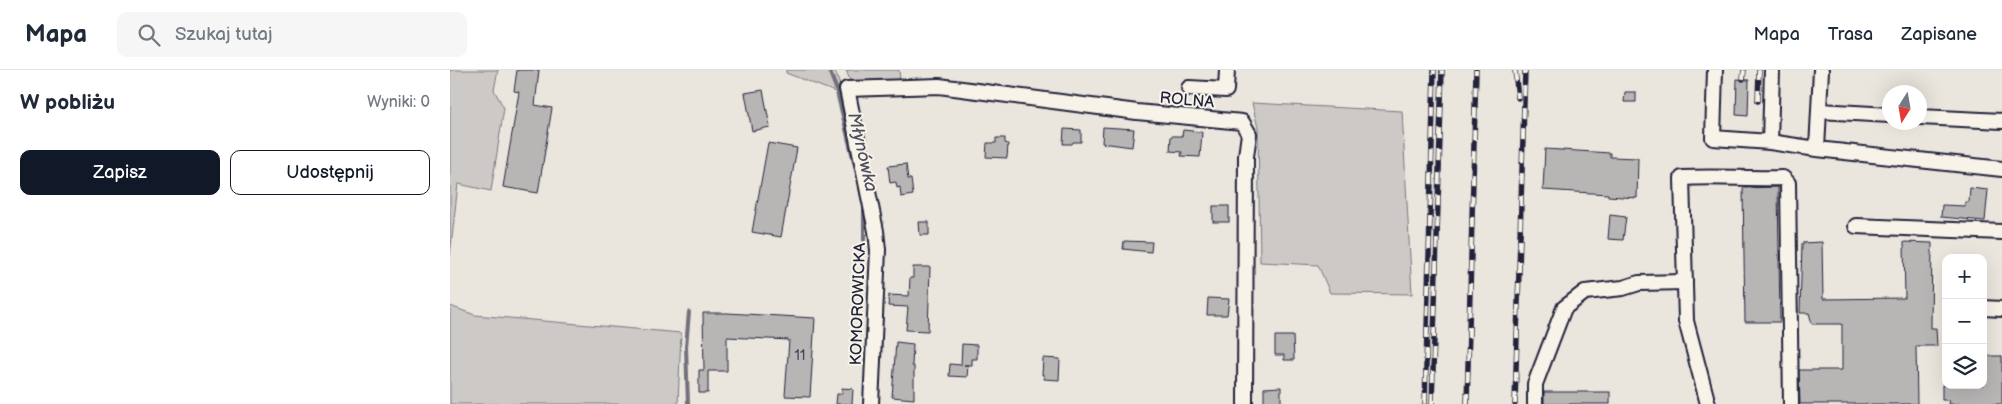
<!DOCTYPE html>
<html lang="pl">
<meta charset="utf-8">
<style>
:root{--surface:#fff;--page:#f6f6f7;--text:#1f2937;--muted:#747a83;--line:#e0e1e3;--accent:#111827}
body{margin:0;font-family:"Balsamiq Sans",sans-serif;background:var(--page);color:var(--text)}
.controls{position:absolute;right:15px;bottom:15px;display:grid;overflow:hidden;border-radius:10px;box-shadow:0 5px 20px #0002}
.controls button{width:45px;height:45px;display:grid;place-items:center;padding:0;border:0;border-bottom:1px solid var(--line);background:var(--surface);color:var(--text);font:25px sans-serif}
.compass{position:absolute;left:1432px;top:15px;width:45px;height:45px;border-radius:50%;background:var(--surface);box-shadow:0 5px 20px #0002;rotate:191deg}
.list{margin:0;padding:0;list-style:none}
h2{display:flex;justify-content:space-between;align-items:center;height:65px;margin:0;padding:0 20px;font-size:21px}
h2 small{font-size:16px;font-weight:400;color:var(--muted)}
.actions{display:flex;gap:10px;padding:15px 20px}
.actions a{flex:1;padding:11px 0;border:1px solid var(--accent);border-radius:10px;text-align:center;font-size:18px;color:var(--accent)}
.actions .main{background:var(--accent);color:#fff}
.icon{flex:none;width:28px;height:28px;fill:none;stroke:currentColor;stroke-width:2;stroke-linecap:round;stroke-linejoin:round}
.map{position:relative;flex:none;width:1552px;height:334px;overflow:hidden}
header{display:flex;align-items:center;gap:30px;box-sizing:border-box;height:70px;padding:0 25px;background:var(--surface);border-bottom:1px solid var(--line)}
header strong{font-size:24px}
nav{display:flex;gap:28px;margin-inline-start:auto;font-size:18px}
.search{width:350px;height:45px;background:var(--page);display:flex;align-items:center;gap:12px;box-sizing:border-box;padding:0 18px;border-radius:10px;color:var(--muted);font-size:19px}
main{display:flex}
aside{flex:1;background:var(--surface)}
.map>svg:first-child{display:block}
</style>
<header>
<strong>Mapa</strong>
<div class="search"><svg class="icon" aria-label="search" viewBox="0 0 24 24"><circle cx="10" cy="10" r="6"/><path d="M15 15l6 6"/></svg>Szukaj tutaj</div>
<nav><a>Mapa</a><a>Trasa</a><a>Zapisane</a></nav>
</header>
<main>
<aside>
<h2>W pobliżu<small>Wyniki: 0</small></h2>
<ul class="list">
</ul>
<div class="actions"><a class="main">Zapisz</a><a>Udostępnij</a></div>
</aside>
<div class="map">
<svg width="1552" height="334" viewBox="0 0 1552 334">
<rect width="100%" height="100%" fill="#eae6de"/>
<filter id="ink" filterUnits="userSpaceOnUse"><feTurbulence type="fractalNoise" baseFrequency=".02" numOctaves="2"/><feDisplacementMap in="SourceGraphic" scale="10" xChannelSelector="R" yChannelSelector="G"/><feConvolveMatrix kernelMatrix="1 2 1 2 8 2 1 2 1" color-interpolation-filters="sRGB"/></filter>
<g filter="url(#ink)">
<g fill="#cdc9c6" stroke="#787680">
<polygon points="0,0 48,0 44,20 54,38 41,121 8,114 0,186"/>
<polygon points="336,0 385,0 393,25 336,3"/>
<polygon points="396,0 449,0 450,10 401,13"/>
<polygon points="802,33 952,41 962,224 880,223 868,195 810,192 808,58"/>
<polygon points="0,236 25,245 231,263 228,334 0,334"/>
</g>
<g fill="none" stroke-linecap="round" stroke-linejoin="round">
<g stroke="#716f7b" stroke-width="4">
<polyline points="379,0 386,18 408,108"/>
<polyline points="410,118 414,136 414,170"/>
<polyline points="238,334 236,277 239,242"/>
</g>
</g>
<g fill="#b8b6b5" stroke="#22223b">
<polygon points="67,0 89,0 85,35 102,38 88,123 53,117 69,22 64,21"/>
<polygon points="1287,9 1299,10 1298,46 1286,45"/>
<polygon points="313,20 320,57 302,61 295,23"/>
<polygon points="1175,22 1186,22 1186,32 1174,32"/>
<polygon points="653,57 684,59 682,77 652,73"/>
<polygon points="614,59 631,60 631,72 623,72 622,74 613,74"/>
<polygon points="733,60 752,62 750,87 731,86 732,82 720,81 721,66 732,66"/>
<polygon points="546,68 555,68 555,73 558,74 557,88 536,87 537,73 546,73"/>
<polygon points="318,73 347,78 331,167 302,162"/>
<polygon points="1095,79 1160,83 1160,87 1188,88 1187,128 1158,126 1158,124 1093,120"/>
<polygon points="456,94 458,109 461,109 463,125 451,127 450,117 447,118 446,112 440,113 438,96"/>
<polygon points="1328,117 1330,252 1295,252 1293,118"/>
<polygon points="1520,118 1538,120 1535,151 1491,147 1492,135 1515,136 1515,132 1519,132"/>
<rect x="763" y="136" width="16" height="16"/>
<polygon points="1160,145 1176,147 1173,170 1158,169"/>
<polygon points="469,152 479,152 479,165 470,165"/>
<polygon points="674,171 702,172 701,182 673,179"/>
<polygon points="1372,172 1373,229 1455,228 1454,172 1482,173 1481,258 1486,258 1487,276 1466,276 1467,334 1350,334 1349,300 1392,300 1392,254 1362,254 1359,243 1350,243 1352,173"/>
<polygon points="463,197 480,197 478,261 456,260 458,237 438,236 439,225 459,226 460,208 463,208"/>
<polygon points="758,228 779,229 777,245 757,245"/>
<polygon points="253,243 277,243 365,248 360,327 335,326 339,270 277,267 277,301 258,301 258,323 249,323 249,300 254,300"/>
<polygon points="825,266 843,266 844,290 834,290 834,285 825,285"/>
<polygon points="446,272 463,274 462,296 464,296 464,329 442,327"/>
<polygon points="512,274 527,275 527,289 522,289 522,295 514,295 518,295 517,307 499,306 500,294 511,295"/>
<polygon points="1533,286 1552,286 1552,334 1498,334 1499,330 1492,330 1492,315 1533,315"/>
<polygon points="593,288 610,289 609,310 594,309 594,305 592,305"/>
<polygon points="831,317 831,334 814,334 814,318"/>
<polygon points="392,318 403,319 402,334 386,334 387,324 392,324"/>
<rect x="1094" y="322" width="66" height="12"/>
</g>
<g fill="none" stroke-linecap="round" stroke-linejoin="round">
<defs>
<g id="minor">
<polyline points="1265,0 1263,68 1320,72 1367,79 1552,99"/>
<polyline points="739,18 776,20 777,0"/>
<polyline points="1369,41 1440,45"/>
<polyline points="1470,47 1552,51"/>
<polyline points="1320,72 1322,0"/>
<polyline points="1367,79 1371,0"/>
<polyline points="1406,156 1552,162"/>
<polyline points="1533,238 1552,239"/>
<polyline points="421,334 428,180 426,161 397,19 489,16 687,42 792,52 799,64 796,86 795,334"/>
<polyline points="1085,334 1085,314 1114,238 1135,222 1173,218 1189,213 1235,212"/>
<path d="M1258,334L1236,251L1232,108C1266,106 1299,109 1333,108L1338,113L1341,334"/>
</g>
</defs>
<use href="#minor" stroke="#22223b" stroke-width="18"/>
<use href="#minor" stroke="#f7f3e8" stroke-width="14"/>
<defs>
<g id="rail">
<polyline points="1065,0 1068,28"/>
<polyline points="1293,9 1294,0"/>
<polyline points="1308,31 1309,0"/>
<polyline points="975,334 984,0"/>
<polyline points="982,334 992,0"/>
<polyline points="1017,334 1026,0"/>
<polyline points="1065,334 1075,0"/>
</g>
</defs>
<use href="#rail" stroke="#22223b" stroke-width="5.5"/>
<use href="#rail" stroke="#f7f3e8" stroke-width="4" stroke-dasharray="11" stroke-linecap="butt"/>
</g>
</g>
<g text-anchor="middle" stroke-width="4" stroke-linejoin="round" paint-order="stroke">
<g font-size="14" fill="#48475a">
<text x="350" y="290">11</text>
</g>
<g font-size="16" fill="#22223b" stroke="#f7f3e8">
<text transform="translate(737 29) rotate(5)" y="6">ROLNA</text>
<text transform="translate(407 234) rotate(-88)" y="6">KOMOROWICKA</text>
</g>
<g font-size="18" font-style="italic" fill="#504f60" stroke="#f7f3e8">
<text transform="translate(413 82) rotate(77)" y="6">Młynówka</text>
</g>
</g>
</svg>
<div class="controls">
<button>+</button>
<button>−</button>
<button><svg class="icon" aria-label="layers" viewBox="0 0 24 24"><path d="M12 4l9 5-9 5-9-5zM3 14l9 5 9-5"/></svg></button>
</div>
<svg class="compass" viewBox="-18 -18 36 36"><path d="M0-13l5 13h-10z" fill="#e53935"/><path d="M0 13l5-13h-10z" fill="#747a83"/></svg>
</div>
</main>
